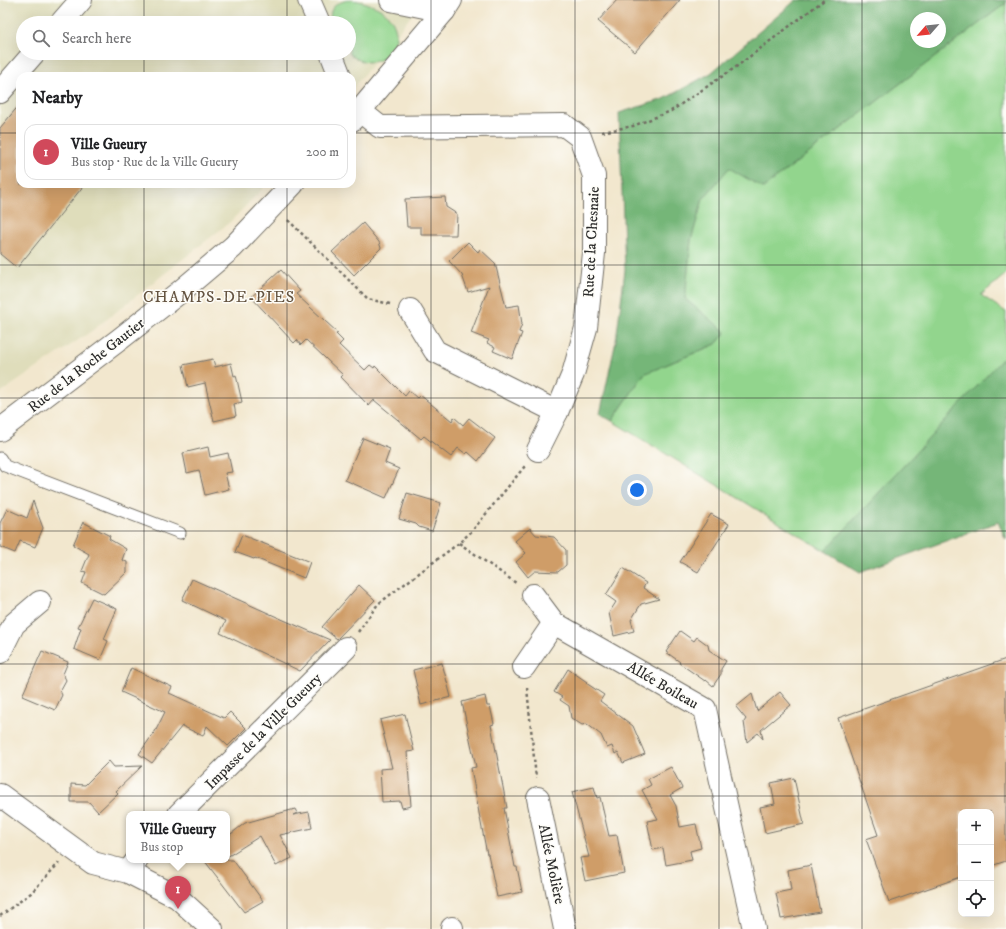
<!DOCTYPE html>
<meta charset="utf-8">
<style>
:root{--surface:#fff;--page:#f2f2f2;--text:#202124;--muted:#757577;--line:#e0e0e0;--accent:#d1495b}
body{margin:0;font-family:"IM FELL DW Pica",serif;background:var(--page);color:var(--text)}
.controls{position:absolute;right:12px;bottom:12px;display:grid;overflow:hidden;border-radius:8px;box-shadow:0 4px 16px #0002}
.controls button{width:36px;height:36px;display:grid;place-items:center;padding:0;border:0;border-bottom:1px solid var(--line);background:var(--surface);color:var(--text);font:20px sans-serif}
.compass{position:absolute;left:910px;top:12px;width:36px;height:36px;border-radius:50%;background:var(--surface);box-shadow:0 4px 16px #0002;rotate:242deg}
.you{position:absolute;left:637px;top:490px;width:14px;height:14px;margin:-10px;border:3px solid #fff;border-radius:50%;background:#1a73e8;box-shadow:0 0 0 6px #1a73e833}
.badge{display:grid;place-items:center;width:26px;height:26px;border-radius:50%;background:var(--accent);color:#fff;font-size:13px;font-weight:700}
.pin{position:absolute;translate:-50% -33px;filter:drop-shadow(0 1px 2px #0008)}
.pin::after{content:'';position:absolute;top:21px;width:14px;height:12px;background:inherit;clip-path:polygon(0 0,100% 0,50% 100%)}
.popup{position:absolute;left:126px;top:811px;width:104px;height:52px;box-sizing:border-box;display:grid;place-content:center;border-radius:8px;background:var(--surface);filter:drop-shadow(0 1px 3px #0005);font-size:13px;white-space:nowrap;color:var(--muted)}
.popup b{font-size:15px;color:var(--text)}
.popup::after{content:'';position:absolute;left:50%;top:100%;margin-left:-8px;border:8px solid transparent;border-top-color:var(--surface)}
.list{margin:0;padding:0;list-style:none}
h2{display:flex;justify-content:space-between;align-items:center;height:52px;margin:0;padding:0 16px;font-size:17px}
h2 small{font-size:13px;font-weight:400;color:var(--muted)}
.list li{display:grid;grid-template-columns:26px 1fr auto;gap:12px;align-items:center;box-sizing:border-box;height:56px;margin:0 8px 8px;padding:0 8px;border:1px solid var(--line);border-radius:12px}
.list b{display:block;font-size:15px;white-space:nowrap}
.list p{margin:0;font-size:13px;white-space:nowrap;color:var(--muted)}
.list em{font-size:13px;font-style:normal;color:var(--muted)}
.icon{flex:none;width:22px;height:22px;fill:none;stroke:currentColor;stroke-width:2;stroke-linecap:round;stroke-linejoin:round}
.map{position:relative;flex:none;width:1006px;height:929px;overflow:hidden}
.search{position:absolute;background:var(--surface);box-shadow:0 4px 16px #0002;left:16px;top:16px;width:340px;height:44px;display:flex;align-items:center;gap:10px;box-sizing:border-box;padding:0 14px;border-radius:22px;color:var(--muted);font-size:15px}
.panel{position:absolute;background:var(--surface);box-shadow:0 4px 16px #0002;left:16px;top:72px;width:340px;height:116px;border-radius:12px}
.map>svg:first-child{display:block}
</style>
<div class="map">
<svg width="1006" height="929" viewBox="0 0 1006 929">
<rect width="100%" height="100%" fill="#fdfcf7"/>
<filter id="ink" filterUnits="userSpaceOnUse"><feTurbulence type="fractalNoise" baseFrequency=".025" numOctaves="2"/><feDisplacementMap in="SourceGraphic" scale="8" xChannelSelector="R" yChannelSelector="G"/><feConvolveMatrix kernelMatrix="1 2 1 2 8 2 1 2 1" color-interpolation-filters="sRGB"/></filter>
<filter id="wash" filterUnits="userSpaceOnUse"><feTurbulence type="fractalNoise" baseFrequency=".012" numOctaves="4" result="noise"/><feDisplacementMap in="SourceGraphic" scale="16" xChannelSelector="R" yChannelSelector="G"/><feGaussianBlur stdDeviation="0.9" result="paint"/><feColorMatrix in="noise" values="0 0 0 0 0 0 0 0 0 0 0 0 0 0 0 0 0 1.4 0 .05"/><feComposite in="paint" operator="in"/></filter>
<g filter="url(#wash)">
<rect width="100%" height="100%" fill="#f2e7ce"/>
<path fill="#dfddbb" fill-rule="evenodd" d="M0,0H424L352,89V76H20V184H267L230,222L93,330L0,393ZM23,23H349V53H23Z"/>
<g fill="#92d58d" stroke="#5e805c">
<path d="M348,0C359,0 368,3 378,8C411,25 395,69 362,61C357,59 352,57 349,53V23H332C327,9 335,3 348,0Z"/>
<polygon points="1006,3 1006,274 981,295 1006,312 1006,361 1004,358 825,551 612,421 644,374 716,344 726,332 685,299 691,240 703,199 729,167 763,188"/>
</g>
<g fill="#75b678" stroke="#507052" fill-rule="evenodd">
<path d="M796,0H1006V3L763,188L729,168L703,199L691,240L685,299L726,332L716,344L644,374L612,421L600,414L616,341L625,270L619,113L664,99L711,73ZM916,18H940V42H916Z"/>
<polygon points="1004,357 1006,361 1006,540 998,522 860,572 825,551"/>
</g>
<g id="blocks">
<g fill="#cf9d68">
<polygon points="617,0 680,0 635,52 598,21"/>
<polygon points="20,104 20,184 85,184 17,268 0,254 0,128"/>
<polygon points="445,197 446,207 457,214 456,235 421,235 421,227 407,227 405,199"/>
<polygon points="363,223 379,242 381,248 354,275 332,252"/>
<polygon points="468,242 478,252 480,249 495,263 506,307 519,305 522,324 519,332 522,333 512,359 493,351 495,347 487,343 489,340 471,333 489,286 468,292 462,275 449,261"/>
<polygon points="281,270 300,291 296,294 338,333 336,334 343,341 339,345 365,370 370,365 374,368 375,366 405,396 409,391 417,398 420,395 452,421 454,417 463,425 469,418 495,438 478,461 468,452 466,454 458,448 451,457 424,436 421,439 374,400 369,406 341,377 343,375 306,340 301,345 297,340 294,343 251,297"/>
<polygon points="213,359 215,367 231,363 234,376 236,375 242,402 234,404 236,416 214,421 205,383 188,387 183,365"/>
<polygon points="363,438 390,449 385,463 399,469 386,498 345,480"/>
<polygon points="208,447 210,457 228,453 232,472 225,473 229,489 205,495 199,470 187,473 183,453"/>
<polygon points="407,493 441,503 432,531 419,527 416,524 399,519"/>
<polygon points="33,501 43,528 35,547 20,541 15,553 0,547 0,523 7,509 27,518"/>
<polygon points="711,514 729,524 698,572 680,562"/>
<polygon points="83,522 110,536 109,539 126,549 122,560 127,562 127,572 104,594 82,583 86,572 82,571 89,554 73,545"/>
<polygon points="530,528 536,535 554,537 566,550 566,565 558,572 535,571 528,577 516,562 526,553 515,541"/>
<polygon points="242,535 310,562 304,578 255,558 254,559 235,552"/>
<polygon points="623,568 646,583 643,588 659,599 641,604 631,620 634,631 614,636 609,613 616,602 606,595"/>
<polygon points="192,579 286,621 330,640 300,671 220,633 226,621 182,600"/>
<polygon points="359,585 375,600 337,639 322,627"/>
<polygon points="92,598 117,609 104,639 108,641 100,660 74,649 81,628 78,627"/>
<polygon points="680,631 694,641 697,637 708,645 709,650 726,661 721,669 721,674 713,686 706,680 705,681 679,663 680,662 666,652"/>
<polygon points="42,651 68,662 63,674 66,680 60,691 62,695 55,710 22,696"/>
<polygon points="1006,659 1006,861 991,866 991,812 961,812 961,877 889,902 866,839 878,835 838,718"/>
<polygon points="442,663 451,697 421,705 413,670"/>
<polygon points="131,668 172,687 169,693 224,718 230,712 246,728 228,746 207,726 203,736 182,726 152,763 139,754 156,730 165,712 121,692"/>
<polygon points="568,669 587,682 586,683 604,695 600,701 633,726 645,754 623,763 618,752 615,754 612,746 607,748 601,735 587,724 582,725 571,718 569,706 560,700 562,697 554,692"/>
<polygon points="780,692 791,705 761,730 763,739 758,733 747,742 744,722 746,719 736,707 752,694 757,711"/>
<polygon points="485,696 487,706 490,706 494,724 491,725 507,808 504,808 515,867 517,867 522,892 497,897 488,854 487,854 479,813 471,768 476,767 462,702"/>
<polygon points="405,714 414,751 407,752 411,806 402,808 400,801 382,802 380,769 392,768 380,720"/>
<polygon points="109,761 114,767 142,766 116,791 118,793 98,812 89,802 71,802 71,784 85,785"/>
<polygon points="671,767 682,788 670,795 676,806 680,827 696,824 701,848 690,851 692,860 666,865 663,848 653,850 647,821 658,819 642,790 651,785 648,779"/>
<polygon points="794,778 804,824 765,833 760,807 775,804 771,783"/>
<polygon points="594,787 597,798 600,797 609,836 617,835 624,873 585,881 580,858 589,857 572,792"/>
<polygon points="295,809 297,813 293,815 309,812 312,828 280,835 292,858 276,866 260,836 227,857 227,837 245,823"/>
<polygon points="204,860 233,860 263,901 244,912"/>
<polygon points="811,865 820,912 781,919 776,893 791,890 788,870"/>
</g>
</g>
</g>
<g filter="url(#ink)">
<use href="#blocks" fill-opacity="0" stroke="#716d64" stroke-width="1"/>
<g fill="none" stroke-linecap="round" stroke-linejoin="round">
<defs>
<polyline id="service" points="0,458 5,466 180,533"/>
<g id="minor">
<polyline points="61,23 81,0"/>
<polyline points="0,92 34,53"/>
<polyline points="360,111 380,127 564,125 580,137 594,176 594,253 586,328 573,374 557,412 538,450"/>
<polyline points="410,310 435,351 557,412"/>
<polyline points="533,595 554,623 705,709 754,929"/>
<polyline points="0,652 14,624 40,602"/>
<polyline points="524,667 554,623"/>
<polyline points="538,798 565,929"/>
<polyline points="179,814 346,648"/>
<polyline points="128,872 137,860"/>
<polyline points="452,928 452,929"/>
</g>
<g id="tertiary">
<polyline points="309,0 319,23"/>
<polyline points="391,0 444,11"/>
<polyline points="331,53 340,76"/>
<polyline points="352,120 444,11 451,0"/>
<polyline points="0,430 120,339 181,291 233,247 293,184"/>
<polyline points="0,795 93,863 128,872 177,897 212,929"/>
</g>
</defs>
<use href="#service" stroke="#716d64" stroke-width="13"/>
<use href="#minor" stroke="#716d64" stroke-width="24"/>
<use href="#tertiary" stroke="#716d64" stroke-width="24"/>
<g stroke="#716d64" stroke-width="2.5" stroke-dasharray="3 3" stroke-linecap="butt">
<polyline points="602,132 633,126 671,111 736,67 824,0"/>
<polyline points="288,220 368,299 390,304"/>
<polyline points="459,543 516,583"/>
<polyline points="358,632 378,604 459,543 472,531 525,466"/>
<polyline points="527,688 536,778"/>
<polyline points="0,916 31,893 59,863"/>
</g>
<use href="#service" stroke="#fff" stroke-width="11"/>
<use href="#minor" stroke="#fff" stroke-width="22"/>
<use href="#tertiary" stroke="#fff" stroke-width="22"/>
</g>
</g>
<path fill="none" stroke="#2b2b2b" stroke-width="1" stroke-opacity="0.55" d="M144,0V23M287,0V23M431,0V929M575,0V929M719,0V929M862,0V929M144,53V76M287,53V76M0,133H20M352,133H1006M144,184V929M287,184V929M0,265H1006M0,398H1006M0,531H1006M0,664H1006M0,796H1006"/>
<g text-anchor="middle" stroke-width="3" stroke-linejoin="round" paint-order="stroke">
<g font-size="15" fill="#2b2b2b" stroke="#fdfcf7">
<text transform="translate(591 242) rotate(-87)" y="5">Rue de la Chesnaie</text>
<text transform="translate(86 365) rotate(-38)" y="5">Rue de la Roche Gautier</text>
<text transform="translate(663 685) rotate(30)" y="5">Allée Boileau</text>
<text transform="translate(263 731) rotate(-45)" y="5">Impasse de la Ville Gueury</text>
<text transform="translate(552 864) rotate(78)" y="5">Allée Molière</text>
</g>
<g font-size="16" letter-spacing="1" fill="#645340" stroke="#fdfcf7">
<text x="219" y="302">CHAMPS-DE-PIES</text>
</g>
</g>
</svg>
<div class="controls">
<button>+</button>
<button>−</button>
<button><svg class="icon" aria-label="locate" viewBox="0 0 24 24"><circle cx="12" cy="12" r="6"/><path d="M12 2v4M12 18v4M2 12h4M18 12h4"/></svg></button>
</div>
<svg class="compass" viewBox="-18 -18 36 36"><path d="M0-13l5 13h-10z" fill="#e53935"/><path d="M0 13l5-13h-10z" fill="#757577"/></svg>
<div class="you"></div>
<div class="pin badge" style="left:178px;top:909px">1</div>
<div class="popup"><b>Ville Gueury</b>Bus stop</div>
<div class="search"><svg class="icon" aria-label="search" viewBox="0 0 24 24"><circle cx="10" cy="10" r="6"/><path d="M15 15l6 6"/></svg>Search here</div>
<section class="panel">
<h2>Nearby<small></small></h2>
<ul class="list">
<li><span class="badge">1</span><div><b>Ville Gueury</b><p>Bus stop · Rue de la Ville Gueury</p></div><em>200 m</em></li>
</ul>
</section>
</div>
